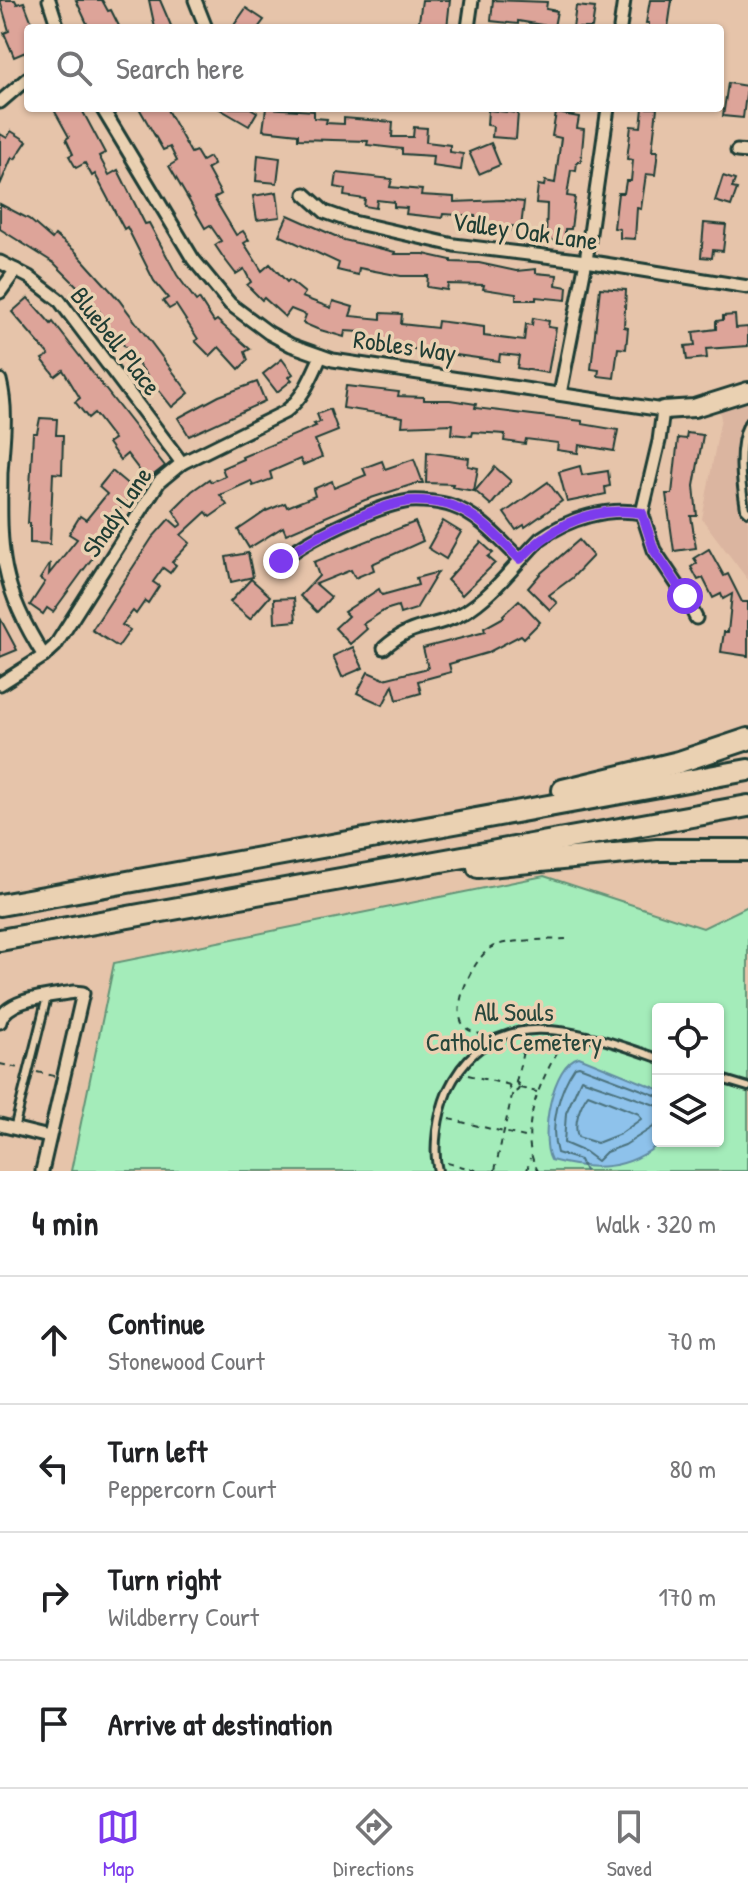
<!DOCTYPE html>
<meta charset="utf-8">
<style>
:root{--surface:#fff;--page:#f6f6f6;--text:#202124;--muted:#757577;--line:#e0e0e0;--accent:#7c3aed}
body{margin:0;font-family:"Patrick Hand",sans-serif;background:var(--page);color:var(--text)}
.controls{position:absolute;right:24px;bottom:24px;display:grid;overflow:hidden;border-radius:8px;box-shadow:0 2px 6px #0004}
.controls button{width:72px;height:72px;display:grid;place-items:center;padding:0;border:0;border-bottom:2px solid var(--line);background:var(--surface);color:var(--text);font:40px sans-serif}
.stop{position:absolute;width:24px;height:24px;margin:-18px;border:6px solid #7c3aed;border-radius:50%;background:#fff}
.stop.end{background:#7c3aed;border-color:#fff;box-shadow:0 2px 8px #0008}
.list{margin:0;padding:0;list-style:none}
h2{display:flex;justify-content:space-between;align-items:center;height:104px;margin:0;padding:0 32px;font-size:34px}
h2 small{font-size:26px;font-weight:400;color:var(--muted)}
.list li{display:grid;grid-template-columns:52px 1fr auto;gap:24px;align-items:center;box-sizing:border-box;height:128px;padding:0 32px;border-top:2px solid var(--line)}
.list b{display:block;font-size:30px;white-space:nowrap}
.list p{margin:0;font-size:26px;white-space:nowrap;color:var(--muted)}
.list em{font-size:26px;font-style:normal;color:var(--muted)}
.icon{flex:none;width:44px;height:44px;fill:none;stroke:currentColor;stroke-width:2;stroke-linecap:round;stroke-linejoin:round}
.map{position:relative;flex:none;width:748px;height:1171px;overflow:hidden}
.search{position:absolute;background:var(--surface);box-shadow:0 2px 6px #0004;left:24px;right:24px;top:24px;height:88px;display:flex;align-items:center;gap:20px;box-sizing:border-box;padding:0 28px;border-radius:8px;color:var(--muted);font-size:30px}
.sheet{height:616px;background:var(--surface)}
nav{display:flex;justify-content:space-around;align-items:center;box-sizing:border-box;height:112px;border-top:2px solid var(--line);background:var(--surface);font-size:22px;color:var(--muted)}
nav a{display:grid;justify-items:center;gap:4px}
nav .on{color:var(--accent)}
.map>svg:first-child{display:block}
</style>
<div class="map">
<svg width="748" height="1171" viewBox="0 0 748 1171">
<rect width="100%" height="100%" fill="#e6c4aa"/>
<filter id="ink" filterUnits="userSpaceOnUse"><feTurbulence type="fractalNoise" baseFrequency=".0125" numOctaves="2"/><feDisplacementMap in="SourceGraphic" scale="16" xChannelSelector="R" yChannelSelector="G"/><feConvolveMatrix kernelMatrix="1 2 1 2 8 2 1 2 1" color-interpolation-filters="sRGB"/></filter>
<g filter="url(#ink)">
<polygon fill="#dbb5a0" points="748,396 748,580 702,519 721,418 718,407"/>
<path fill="#a4ecba" stroke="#629477" stroke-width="2" fill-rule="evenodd" d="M544,876L703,928L748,906V1171H71L114,963ZM658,1009H718V1141H658Z"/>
<path fill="#8ec2eb" stroke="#628da2" stroke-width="2" d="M579,1057L658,1089V1141H662C629,1171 592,1171 551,1160C539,1138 552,1063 579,1057Z"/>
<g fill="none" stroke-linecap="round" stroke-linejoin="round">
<g stroke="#4b727d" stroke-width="2">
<path d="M588,1094L639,1114L641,1119L620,1134L597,1143L578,1137C573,1124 580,1105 588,1094Z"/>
<polyline points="658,1106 581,1079 566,1113 564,1143 585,1152 597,1161 606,1152 625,1145 658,1124"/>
<path d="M585,1171L580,1160L557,1153C549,1126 559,1090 575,1067L579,1066L658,1096"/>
</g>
</g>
<g fill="#dda499" stroke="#1f3d34" stroke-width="2">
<polygon points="0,0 15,0 17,4 24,2 34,28 28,28 28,51 14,57 4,33 9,31"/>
<polygon points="76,0 102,0 108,11 111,10 120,28 89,28"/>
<polygon points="149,0 160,0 172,28 155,28"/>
<polygon points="422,0 450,0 447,28 418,28"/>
<polygon points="493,0 547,2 546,9 557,11 554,27 518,21 518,24 491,21"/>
<polygon points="650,0 672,0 668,28 649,28 649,23 646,23"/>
<polygon points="576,6 595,8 592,28 573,28"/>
<polygon points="246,8 264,20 258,28 232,28"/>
<polygon points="728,83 747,86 743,118 723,116"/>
<polygon points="53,108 81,108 105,153 99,156 109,175 118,170 145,224 149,223 177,275 196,301 199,299 214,322 217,320 250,349 245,352 248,360 239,369 219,347 210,356 195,341 198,339 176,305 169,309 163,301 168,298 154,281 127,227 124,229 95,174 92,176 85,163 76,168 69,156 73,154 66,139 69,137"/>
<polygon points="139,108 166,108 191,153 196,151 202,161 209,157 214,165 207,169 221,194 214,198 236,235 243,231 249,240 244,243 262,271 270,264 287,282 289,280 305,293 302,297 331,308 333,301 353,307 350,316 381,319 381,313 402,314 401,324 437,328 438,321 484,327 484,336 524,341 526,324 532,325 533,318 549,321 548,327 556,328 548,373 517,368 519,356 500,354 499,361 406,348 407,346 359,341 360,332 345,331 344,337 317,329 303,323 306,315 291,309 285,317 264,298 262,300 247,285 251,282 244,269 236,274 223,257 215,245 221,241 210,225 205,228 169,166 177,161 170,147 163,150"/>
<polygon points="218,108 250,108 257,112 249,126"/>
<polygon points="266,108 314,111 314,118 327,119 326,123 344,124 344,118 393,122 392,137 413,137 414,127 427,128 426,142 450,145 450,152 463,154 461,170 432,166 433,156 402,154 402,149 367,145 368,141 298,139 298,134 263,130"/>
<polygon points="643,108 657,108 652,151 658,151 655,175 646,174 641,209 637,208 635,239 620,238 620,229 614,228 618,193 624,193 626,181 631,181 633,160 627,159 631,126 641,127"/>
<polygon points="488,110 518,113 516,139 492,137 493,126 487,125"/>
<polygon points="556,113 579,117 577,128 584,129 581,162 577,162 576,171 571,170 567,196 575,197 571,229 565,229 565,241 546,240 547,204 536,203 538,185 544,186 545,181 555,183 561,138 552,136"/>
<polygon points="11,131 27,141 15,159 12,157 0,185 0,134 7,138"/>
<polygon points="491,143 500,165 479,174 469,152"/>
<polygon points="258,155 280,158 277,183 256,181"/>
<polygon points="337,173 392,179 390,187 422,190 421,195 454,197 454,202 503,200 524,202 521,227 511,226 510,230 500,228 500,224 475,225 475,216 443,214 442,218 406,214 407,208 394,207 394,202 377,200 376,208 364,206 365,199 344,196 345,189 335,187"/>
<polygon points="723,176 735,180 732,188 737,189 731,206 715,201"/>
<polygon points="277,192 280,217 257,220 253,196"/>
<polygon points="0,204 29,219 52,239 55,235 75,251 119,300 189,393 172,407 115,334 114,335 105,323 107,321 87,296 54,263 0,229"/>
<polygon points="288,215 344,240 395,252 394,254 424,254 451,260 451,262 479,263 516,271 536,269 536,273 557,275 556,285 567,287 566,300 536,297 536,300 516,300 516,294 483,289 484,285 448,284 447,290 427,287 428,276 401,276 359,268 358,275 337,270 339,263 279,235"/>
<polygon points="704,223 726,225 723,251 713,250 712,258 701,257"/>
<polygon points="600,288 626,290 624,327 628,328 626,349 618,348 614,378 598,376 599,370 591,369"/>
<polygon points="28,298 51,324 53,322 165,466 147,480 127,454 120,460 108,443 114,439 94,413 88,418 75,402 80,398 63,370 55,376 42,359 49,355 12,312"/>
<polygon points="735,315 736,328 748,327 748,346 706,349 707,358 687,360 685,346 695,345 693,332 716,329 716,321 723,320 723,316"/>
<polygon points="282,359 293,374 289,377 292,380 277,392 263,374"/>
<polygon points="257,382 265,401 189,436 178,418 219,396"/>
<polygon points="346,386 399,392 398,396 424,397 424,400 450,400 476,404 475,408 582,421 582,424 618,430 614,451 579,445 578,453 557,450 558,443 526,439 525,444 504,441 505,434 473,432 472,436 452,434 453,424 402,426 403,417 343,408"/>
<polygon points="330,409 338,431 315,440 322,457 303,465 300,459 270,472 272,479 253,486 251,481 220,495 227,505 210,517 206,512 181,535 190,543 172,562 176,565 170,573 163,568 153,582 159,586 148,603 145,601 136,614 133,611 122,625 130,630 118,647 92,630 152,538 169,519 178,527 182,524 173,510 192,491 209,479 211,482 225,476 222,468 243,459 242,457 316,426 314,424 320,422 317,414"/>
<polygon points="40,418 57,419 56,435 63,435 62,474 53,473 50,544 30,543 30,523 28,523 33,433 37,433"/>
<polygon points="687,433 703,435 694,486 697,516 691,516 696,548 674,551 666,494 672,494 678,438 686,439"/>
<polygon points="427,452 469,458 468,466 478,468 474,491 452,487 453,484 426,483"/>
<polygon points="414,459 423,483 417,483 365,500 286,534 283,527 249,548 238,530 266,511 285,503 287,507 315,496 313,489 332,481 334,488 366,475 363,468 382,461 385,469"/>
<polygon points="580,466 582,475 608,471 610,486 605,487 606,494 567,502 559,472"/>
<polygon points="495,467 511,481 491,505 475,491"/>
<polygon points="112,471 136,491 119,510 121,512 105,532 106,534 93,557 53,612 47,608 43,614 30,605 45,582 40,579 50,563 49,574 77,539 69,534 80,516 86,520 107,494 99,487"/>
<polygon points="548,482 562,501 525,527 524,525 516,530 504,513"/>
<polygon points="443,521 461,532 446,559 428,548"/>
<polygon points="415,522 423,541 372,564 374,570 355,578 351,570 316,584 331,597 317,612 300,596 319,576 314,562"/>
<polygon points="579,540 593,556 572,578 549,595 557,603 550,610 528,588 541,573"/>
<polygon points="481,542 493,553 488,557 495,563 462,595 447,580"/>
<polygon points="709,549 724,576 728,574 742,602 748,602 748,656 721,652 724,632 728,632 732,594 723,599 721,594 713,598 703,578 698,580 691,567 697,563 694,558"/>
<polygon points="248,553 253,577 231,582 226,557"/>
<polygon points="438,572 416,609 400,614 398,606 385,610 363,624 367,629 350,644 335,628 348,616 344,612 379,589 382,595 418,585 416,578"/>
<polygon points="251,579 270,596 250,619 230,602"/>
<polygon points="294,598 296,621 275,623 274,599"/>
<polygon points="519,600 540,622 524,638 521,635 487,653 449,664 451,672 418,681 421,693 397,700 393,685 383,705 357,693 368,672 384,679 428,668 423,648 485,632 484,628 504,617 503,615"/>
<polygon points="0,618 17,650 0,657"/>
<polygon points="353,647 363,668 342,677 333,656"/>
</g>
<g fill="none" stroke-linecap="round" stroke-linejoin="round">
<defs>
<g id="lane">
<path d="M748,423C736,447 741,484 745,509L748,512"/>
<polyline points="718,1078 748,1087"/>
<polyline points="14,1129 47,997"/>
<path d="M438,1171C432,1148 438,1114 447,1092C491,997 583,1032 658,1058"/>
</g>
<g id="street">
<polyline points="49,0 58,28"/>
<polyline points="195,0 206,28"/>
<polyline points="468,28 472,0"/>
<polyline points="620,28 624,0"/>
<polyline points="0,102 28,78"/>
<polyline points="102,108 193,259 230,304 269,333 291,345 333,360 663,410 659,441 642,513 654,550 685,596 696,618"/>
<polyline points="737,151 748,152"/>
<polyline points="305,194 325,212 353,222 454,245 586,261 748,287"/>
<polyline points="0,262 29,277 59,300 182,463"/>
<polyline points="0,292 16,270"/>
<path d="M0,380C8,412 3,440 1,473C0,553 0,587 44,656"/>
<polyline points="560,394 586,261 608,108"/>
<path d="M281,561C306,539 376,506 409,501C421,500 441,502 452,506C479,515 500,540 520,559"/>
<path d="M384,648C413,621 433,630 463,613C493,596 516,563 540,539C569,518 607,507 642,513"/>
<path d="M0,684L44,656L55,646L159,482L182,463L285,412C304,397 311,378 321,356"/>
<path d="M0,1022C5,998 53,996 74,992L83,993L42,1171"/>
<polyline points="0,1125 49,1137"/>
</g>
<polyline id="secondary" points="663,410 694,408 748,391"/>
<g id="highway">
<polyline points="563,790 679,762 748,739"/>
<polyline points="478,867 657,850 748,850"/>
<polyline points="0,905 748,770"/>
<polyline points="0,940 748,806"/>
</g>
</defs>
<use href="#lane" stroke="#1f3d34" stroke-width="12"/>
<use href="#street" stroke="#1f3d34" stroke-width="17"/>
<use href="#secondary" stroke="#1f3d34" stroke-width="22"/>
<use href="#highway" stroke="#1f3d34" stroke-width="26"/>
<g stroke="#1f3d34" stroke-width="2" stroke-dasharray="6 6" stroke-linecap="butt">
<path d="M483,1035C478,1033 470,1032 466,1028C447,1012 474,957 492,947C509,939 547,940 566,939"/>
<polyline points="0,1064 19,1068"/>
<polyline points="37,1072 54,1076"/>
<polyline points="468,1075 510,1085"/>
<path d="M516,1082L525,1043L561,1046C540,1080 516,1133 538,1171"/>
<circle cx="514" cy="1087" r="5"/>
<polyline points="520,1088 537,1092"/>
<polyline points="449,1119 529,1138"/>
<polyline points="447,1163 480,1171"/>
<polyline points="495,1170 513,1091"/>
<polyline points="490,1171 497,1171"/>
<polyline points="527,1171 530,1158"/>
</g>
<use href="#lane" stroke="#ead1b2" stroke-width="6"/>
<use href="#street" stroke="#ead1b2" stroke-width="11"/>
<use href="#secondary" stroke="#ead1b2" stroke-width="16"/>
<use href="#highway" stroke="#ead1b2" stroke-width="20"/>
</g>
</g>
<g fill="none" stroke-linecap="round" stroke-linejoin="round" filter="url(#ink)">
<path stroke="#7c3aed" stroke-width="10" d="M281,561C306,539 376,506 409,501C421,500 441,502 452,506C479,515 500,540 520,559C553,525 593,505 642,513L654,550L685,596"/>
</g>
<g text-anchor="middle" stroke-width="7" stroke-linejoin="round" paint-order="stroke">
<g font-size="26" fill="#1f3d34" stroke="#ead1b2">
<text transform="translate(525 231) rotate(8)" y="9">Valley Oak Lane</text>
<text transform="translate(116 341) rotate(52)" y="9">Bluebell Place</text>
<text transform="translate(405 346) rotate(8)" y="9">Robles Way</text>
<text transform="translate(117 512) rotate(-56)" y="9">Shady Lane</text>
</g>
<g font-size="26" fill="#26463b" stroke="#ead1b2">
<text x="514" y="1021">All Souls<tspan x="514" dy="30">Catholic Cemetery</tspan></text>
</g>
</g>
</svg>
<div class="controls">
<button><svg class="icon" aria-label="locate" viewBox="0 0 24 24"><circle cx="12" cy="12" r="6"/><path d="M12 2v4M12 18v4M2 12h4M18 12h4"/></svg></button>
<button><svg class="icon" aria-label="layers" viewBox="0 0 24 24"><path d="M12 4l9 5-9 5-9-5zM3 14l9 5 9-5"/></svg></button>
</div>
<div class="stop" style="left:685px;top:596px"></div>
<div class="stop end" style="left:281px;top:561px"></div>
<div class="search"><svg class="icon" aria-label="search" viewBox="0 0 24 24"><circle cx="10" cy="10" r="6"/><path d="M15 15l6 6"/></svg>Search here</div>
</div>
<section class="sheet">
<h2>4 min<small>Walk · 320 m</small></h2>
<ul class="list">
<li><svg class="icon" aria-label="ahead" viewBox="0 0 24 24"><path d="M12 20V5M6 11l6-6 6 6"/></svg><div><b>Continue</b><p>Stonewood Court</p></div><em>70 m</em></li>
<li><svg class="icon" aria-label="left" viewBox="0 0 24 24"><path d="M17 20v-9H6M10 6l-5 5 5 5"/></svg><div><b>Turn left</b><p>Peppercorn Court</p></div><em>80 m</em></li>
<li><svg class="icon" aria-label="right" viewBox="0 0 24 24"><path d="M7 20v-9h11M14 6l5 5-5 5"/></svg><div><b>Turn right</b><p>Wildberry Court</p></div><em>170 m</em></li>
<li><svg class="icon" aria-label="arrive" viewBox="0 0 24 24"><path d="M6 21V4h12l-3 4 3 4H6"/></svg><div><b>Arrive at destination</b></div></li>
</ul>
</section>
<nav>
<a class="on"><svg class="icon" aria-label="map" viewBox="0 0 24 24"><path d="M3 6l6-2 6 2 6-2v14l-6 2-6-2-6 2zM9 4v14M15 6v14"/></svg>Map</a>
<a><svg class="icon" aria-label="directions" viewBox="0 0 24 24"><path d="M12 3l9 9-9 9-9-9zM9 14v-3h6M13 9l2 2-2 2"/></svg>Directions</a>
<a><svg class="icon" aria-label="saved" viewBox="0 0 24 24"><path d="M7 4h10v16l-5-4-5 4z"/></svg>Saved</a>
</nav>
